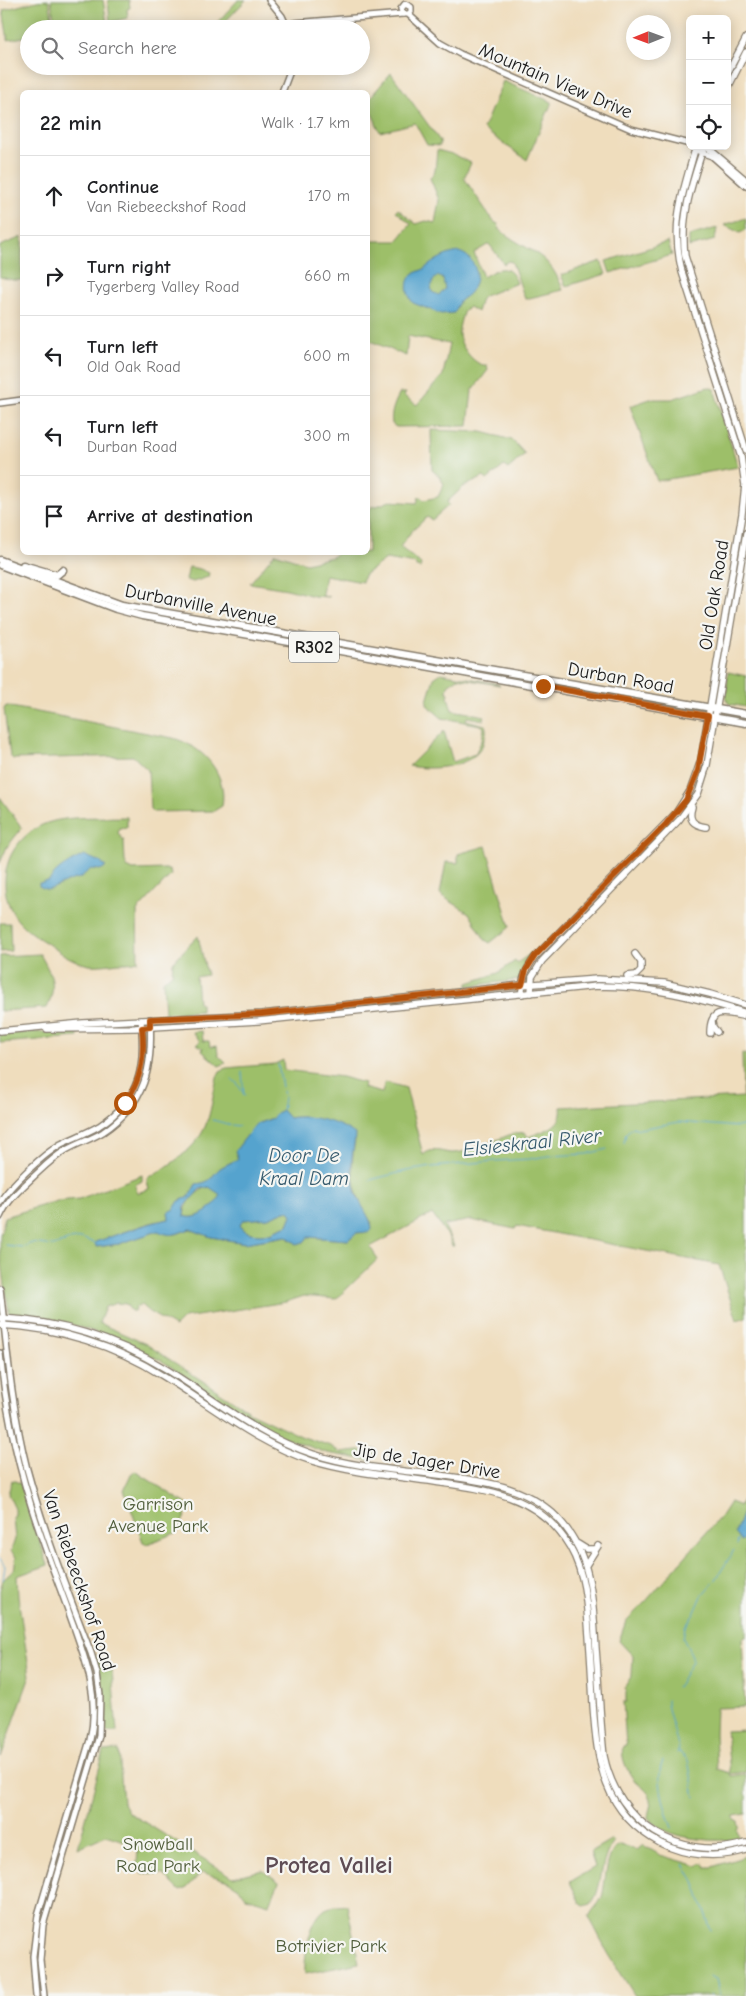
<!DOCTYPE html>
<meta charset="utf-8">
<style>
:root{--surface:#fff;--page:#f2f2f2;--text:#202124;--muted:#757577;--line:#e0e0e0}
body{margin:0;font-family:"Comic Neue",sans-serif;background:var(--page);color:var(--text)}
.controls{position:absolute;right:15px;top:15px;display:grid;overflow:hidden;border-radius:8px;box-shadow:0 2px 12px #0003}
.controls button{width:45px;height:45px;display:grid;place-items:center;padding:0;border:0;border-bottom:1px solid var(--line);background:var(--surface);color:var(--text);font:25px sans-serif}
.compass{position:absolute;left:626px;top:15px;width:45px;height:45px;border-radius:50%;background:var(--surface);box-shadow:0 2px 12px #0003;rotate:269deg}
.stop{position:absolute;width:15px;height:15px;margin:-11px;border:4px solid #b45309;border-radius:50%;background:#fff}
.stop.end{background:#b45309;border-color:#fff;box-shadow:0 1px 5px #0008}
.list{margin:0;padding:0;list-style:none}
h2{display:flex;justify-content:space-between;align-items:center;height:65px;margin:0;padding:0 20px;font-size:21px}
h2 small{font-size:16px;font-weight:400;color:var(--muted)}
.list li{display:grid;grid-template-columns:32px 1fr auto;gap:15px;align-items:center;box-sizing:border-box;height:80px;padding:0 20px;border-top:1px solid var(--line)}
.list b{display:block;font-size:19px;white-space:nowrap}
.list p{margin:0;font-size:16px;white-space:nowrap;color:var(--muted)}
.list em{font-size:16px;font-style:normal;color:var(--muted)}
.icon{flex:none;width:28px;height:28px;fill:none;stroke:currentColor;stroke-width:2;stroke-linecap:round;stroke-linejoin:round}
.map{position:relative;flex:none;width:746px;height:1996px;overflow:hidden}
.search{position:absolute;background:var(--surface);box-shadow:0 2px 12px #0003;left:20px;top:20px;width:350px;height:55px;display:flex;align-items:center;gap:12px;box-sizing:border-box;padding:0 18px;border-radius:28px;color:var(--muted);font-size:19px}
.panel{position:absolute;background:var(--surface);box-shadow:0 2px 12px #0003;left:20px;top:90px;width:350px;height:465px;border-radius:8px}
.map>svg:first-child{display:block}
</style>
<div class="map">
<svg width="746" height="1996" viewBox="0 0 746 1996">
<rect width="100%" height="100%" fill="#f6f6f2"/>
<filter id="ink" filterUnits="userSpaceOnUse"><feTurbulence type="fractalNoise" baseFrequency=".02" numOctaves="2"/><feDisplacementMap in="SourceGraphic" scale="10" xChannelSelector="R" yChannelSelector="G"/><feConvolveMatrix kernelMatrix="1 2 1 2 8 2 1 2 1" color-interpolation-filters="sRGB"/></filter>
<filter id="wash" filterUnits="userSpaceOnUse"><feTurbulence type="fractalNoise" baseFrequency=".0096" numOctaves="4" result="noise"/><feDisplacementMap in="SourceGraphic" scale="20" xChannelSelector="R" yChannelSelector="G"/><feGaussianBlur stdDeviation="1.12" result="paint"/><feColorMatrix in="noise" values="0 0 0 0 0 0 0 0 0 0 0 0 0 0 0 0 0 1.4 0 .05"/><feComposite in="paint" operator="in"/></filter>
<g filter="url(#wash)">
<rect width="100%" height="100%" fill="#efddbd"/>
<g fill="#9dbf69" stroke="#5c6e42" fill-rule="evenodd">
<polygon points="49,0 54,29 29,29 29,36 8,40 3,10 37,1"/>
<polygon points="51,0 103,0 107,22 70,29 56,29"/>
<polygon points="108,0 129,0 130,8 127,9 128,18 110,22"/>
<polygon points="238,0 246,0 218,29 211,29"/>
<polygon points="391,73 440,141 440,146 427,145 415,123 380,132 368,104 368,100"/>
<polygon points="503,81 552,102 527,160 483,129"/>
<path d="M437,150L452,154L471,163L464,178L494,222L498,224L499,229C527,253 548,249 563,290L525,299L512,262L508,261L504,264L489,244L474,253L483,277C498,268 509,262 517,283L484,296L481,299L477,312L469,307L464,310C462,317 458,327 459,335C460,346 475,367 487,365L488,370L472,391L468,426L396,427L392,424C390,413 395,402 400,393H406L404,396L417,405L443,375L449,344L408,336L406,356L368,340V241H397L411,224L396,211L398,209L416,224L426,221L435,223L439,200L430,178L435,171Z"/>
<polygon points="746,218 746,230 740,233 724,225"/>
<polygon points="717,228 715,240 689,247 689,236"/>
<polygon points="22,237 22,280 13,280 0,277 0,246"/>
<polygon points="668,242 672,255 610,273 606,261"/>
<polygon points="601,261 606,274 566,286 561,275"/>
<polygon points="708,387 714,389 738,467 657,481 630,406 650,399 672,399"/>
<polygon points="431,430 482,432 512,440 525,454 508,469 504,466 487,480 484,477 463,487 447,502 449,505 432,520 427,517 411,532 400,547 421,564 420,568 416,567 416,564 386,559 364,575 362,582 325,575 322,594 329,597 314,596 287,589 250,583 275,553 306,563 332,557 337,553 368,552 368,513 372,506 374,507 390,501 417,503 419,496 424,500 438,497 444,484 439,476 432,470"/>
<polygon points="189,567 200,569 209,573 208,577 193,582 186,580"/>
<polygon points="728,672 746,676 746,707 729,704 726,699"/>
<path d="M441,673L494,683L500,685L458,678L448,685L447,692L449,693L448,697L452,710L485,716L484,720L467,717L466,720L485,725C487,730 486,735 484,740C479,768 431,771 409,766L444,731L453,762L475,754L482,740L484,728L481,725L442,718L427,705V701L434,678Z"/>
<path d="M6,706L173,738C202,746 228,773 222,806L214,811L153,812L150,809L148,770L133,756L13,759L10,756L4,709Z"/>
<polygon points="0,797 22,828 7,847 0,863"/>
<path d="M127,817V827L120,828L118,833L124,841L125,862L127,867L133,870L166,869L170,871L171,875L137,911L138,961C132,963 126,963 119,963C110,964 99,966 89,965C75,962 62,954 51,946C42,940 31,934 23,926C4,908 0,879 11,855C18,841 32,828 47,823C70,815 103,818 127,817Z"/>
<polygon points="486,846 510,927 490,943 485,940 469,913 442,896 440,893 446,862 458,863 458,854"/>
<polygon points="0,923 10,923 11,951 0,952"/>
<polygon points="198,936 207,975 196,977 198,1002 201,1004 201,1011 165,1013 163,981 172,973 173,962"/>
<path d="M40,954C51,974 58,985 47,1008L0,1011V956Z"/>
<polygon points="530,954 532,957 518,980 468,986 468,983 498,973 515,961 517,963"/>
<polygon points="202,1031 203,1041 209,1041 210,1047 217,1046 218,1055 226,1063 219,1066 202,1051 203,1048 197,1044 200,1041 192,1032"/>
<polygon points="36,1032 78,1033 78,1037 0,1043 0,1034"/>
<path d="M742,1053L746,1054V1317L737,1320L719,1265L517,1226L515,1229L471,1220L444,1225L454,1246H452L448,1236L432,1214L370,1247L378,1259L336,1299L304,1296L286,1302L184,1318L175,1327L149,1312L141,1305L136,1307L134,1311H131L126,1304L116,1303L105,1307L99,1323L146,1344L250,1412L303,1437L331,1446L340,1453L376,1449L373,1457L368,1460L327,1453L280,1436L249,1419L162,1361L116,1339L64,1322L9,1313L0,1250V1235L5,1217L57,1201L79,1199L142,1175V1181L135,1185L137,1193L149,1189L147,1181L148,1177C157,1175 164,1168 172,1163C210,1136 208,1120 217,1077L220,1071L226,1068L275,1064L283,1060L284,1070L342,1077L364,1083L363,1088L382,1093L385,1082L406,1088L423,1155C433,1146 442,1153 453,1153C468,1153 496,1140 509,1135C514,1133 520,1133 525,1132L528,1137C543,1131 564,1127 561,1107L743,1097ZM282,1111L288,1118C314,1113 334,1128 355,1141C349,1170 354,1198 372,1223L365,1232L356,1233L348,1240L308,1237L304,1242L290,1240L286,1236L245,1243L211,1237L190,1229L176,1234L158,1231L119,1244L97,1247L96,1242C120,1234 143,1223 169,1219L179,1201L189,1197L196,1184C212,1182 210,1178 219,1169C224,1165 233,1162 238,1159L236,1151L256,1124L273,1118Z"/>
<path d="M209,1187L216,1190L222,1195C214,1206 199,1222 184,1216C185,1204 196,1190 209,1187Z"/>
<path d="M285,1211H289L292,1215L288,1225L275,1230L272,1234C260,1233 247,1237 240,1225L243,1220L268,1218Z"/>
<polygon points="135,1471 188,1505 188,1509 178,1532 147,1544 143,1542 124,1490 132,1473"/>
<polygon points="12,1480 20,1483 48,1565 17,1576 18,1597 30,1676 1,1758 0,1590 3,1580 14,1570 16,1557 11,1551 15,1539 13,1518 15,1515 15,1509 8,1494"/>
<path d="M746,1492V1637L742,1638L745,1707L716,1708L715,1734L717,1769L730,1773L726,1731L746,1730V1772L730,1774L731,1776L746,1774V1814L734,1816V1819L738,1821L739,1828L737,1830L739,1839C715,1842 686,1840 664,1830C658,1827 653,1822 648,1818C648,1812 652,1804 651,1799C648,1790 641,1787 635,1781C628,1773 620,1757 623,1746L626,1745L623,1702H626V1691L624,1688L632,1675L633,1656L619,1641L626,1621L647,1600L721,1516L730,1502L740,1506Z"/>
<polygon points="97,1654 102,1670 112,1670 117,1732 107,1732 103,1728 103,1694 96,1658"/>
<polygon points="119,1750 123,1803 128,1812 233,1877 263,1870 279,1882 269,1904 246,1897 239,1888 228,1881 202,1872 187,1888 180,1891 163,1874 142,1873 137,1864 138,1846 106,1835 78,1848 104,1751"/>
<path d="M612,1839L614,1841C598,1862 604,1887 591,1904L584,1906L580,1903L570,1882L595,1867L590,1852Z"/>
<path d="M620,1845L637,1850L643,1845L660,1855L698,1866L701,1863H704L706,1867H712L746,1856V1996H635L608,1953L589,1917C592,1909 599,1905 602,1897C606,1884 605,1850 620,1845Z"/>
<path d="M347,1905L359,1963L305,1974C304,1956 309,1922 324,1910C329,1906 340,1906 347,1905Z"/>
</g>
<g fill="#54a3ce" stroke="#386075" fill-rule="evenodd">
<path d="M459,252C476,257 481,277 471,291C468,296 462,298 459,302C456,306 456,310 454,313L441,314L413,303C407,295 404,281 413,274C416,272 420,271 424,269C435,260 445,254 459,252ZM438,276L443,279L445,289L439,295L432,292C430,286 433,279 438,276Z"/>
<path d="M84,855L100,862L106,867L100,870L91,869L82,876L81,878C69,879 59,887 47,890L39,886V883L49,881C56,869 72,861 84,855Z"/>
<path d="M282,1110L289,1118C309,1114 337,1121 355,1134C355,1142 353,1149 352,1157C351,1168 353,1183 356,1193C360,1205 372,1219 372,1229L370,1232L356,1233L348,1240L308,1237L304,1242L297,1244L286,1236L245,1243L211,1237L190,1229C177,1233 172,1238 158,1231L119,1244L96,1247L95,1242C120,1234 143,1224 169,1219L168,1212L174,1209L179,1201L189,1197L196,1184C212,1182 210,1178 219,1169C224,1165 233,1162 238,1159L235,1151L256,1124L273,1118L276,1113ZM209,1187L221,1195C215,1206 198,1222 184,1216L185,1206L200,1189ZM285,1211H289L292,1215L288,1225L275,1230L272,1234C260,1233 247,1237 240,1225L243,1220L268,1218Z"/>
<polygon points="746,1504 746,1538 741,1541 735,1533"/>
</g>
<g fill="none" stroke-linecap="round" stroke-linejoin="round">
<g stroke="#54a3ce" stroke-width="1">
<polyline points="278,1064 282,1087"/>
<polyline points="242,1072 244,1095"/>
<polyline points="232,1080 236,1082 244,1094"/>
<polyline points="283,1091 284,1097"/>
<polyline points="245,1095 245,1096"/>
<polyline points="282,1110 284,1098"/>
<polyline points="213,1120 231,1125"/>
<polyline points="232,1125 239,1126"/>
<polyline points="624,1143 626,1133 633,1127 639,1129 679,1122 738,1127 746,1125"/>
<polyline points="370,1180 406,1171 432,1167 494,1161 530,1159 547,1156 587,1154 607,1149"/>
<polyline points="5,1245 22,1247 32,1243 54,1246 70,1240 82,1238 96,1244"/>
<polyline points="737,1545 738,1540"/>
<polyline points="0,1559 5,1566 3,1580"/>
<polyline points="677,1688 692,1661 692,1656 683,1638 685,1627 694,1614 702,1596 715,1581 734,1550"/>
<polyline points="667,1700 667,1705 679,1749 677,1753"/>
<polyline points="679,1752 688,1760 695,1797"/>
<path d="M663,1761C654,1778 666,1811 672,1828"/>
<polyline points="684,1864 694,1881 711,1930"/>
<polyline points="710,1976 716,1979 720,1996"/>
<polyline points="710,1995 711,1996"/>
</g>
</g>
</g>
<g filter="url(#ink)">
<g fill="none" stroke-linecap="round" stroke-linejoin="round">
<defs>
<g id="tertiary">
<polyline points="269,0 282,16 288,29"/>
<polyline points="408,14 411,12 411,7 405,4 401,9 403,14 408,14 440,43 460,54 631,129 690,144"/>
<polyline points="287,25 294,23 403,14"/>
<polyline points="282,92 292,66"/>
<polyline points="693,146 695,150 712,156 746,186"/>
<polyline points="703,146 712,151 746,180"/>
<polyline points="0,403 22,400"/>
<path d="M0,1202C11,1184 43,1155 61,1144C73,1138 87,1133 99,1126C141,1099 146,1066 141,1020"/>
<path d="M0,1217C7,1201 18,1191 31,1179C42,1169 52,1158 66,1150C78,1143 92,1139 103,1132C146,1103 153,1067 150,1019"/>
<path d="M0,1288C7,1349 12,1410 27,1469C44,1532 68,1593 91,1653L97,1673L100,1695L99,1736L43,1925L40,1960L44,1996"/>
<path d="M0,1353C5,1403 15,1453 30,1502C41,1539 55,1574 68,1610C83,1653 101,1693 90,1740L38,1915L33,1956L36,1996"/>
</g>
<g id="secondary">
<polyline points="727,74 746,38"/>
<polyline points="727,90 746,52"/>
<path d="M704,146C692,183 680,217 685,256L746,450"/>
<path d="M692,807C688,820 693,825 706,827"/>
<polyline points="627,976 636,975 641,970 641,962 635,954"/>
<polyline points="531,993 532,977 542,961 679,820 698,794 707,765 746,533"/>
<path d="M522,994C521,979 527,968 535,957L676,813L690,791L701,760L742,514L745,485L741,457L682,272C670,222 683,193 696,146"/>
<polyline points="712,1022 713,1027 717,1032"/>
<path d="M47,1029L135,1028L258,1021L597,986C652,986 694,997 746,1013"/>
<polyline points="0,1031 83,1023 262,1014 521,985 597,979 664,983 710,994 746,1005"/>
<path d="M710,1033C710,1008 723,1012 742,1016"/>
<path d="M0,1318C59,1321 115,1338 166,1369C214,1399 258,1436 313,1454C353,1467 398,1470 439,1475C484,1481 532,1486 563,1524C593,1560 593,1604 596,1649C599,1685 600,1720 604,1756C618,1823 679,1863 746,1843"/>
<path d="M0,1325C57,1328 114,1345 163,1376C212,1406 256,1443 312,1461C351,1473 394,1476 435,1482C484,1489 533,1494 564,1538C582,1563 586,1592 588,1622C590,1649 592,1677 593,1705C597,1762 603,1813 660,1843C686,1856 717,1859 746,1850"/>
<polyline points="578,1544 586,1549 594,1549"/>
<polyline points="586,1565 598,1546"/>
</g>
<g id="primary">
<polyline points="0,560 122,605 746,714"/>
<polyline points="0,565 116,609 142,616 746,723"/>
<polyline points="23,565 57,575 63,570"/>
</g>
</defs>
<use href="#tertiary" stroke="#867c6c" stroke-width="8"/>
<use href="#secondary" stroke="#867c6c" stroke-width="8"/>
<use href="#primary" stroke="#867c6c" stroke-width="9"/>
<use href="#tertiary" stroke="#fff" stroke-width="5"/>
<use href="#secondary" stroke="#fff" stroke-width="5.5"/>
<use href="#primary" stroke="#fff" stroke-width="6"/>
</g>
</g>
<g fill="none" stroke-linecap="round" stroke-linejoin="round" filter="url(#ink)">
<path stroke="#b45309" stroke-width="6" d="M125,1103C142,1080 145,1055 142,1028L150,1027V1019L262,1014L522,985L526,970L535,956L666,824L686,800L698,770L708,716L543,686"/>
</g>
<g text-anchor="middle" stroke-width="4.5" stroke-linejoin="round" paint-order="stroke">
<rect fill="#f6f6f2" stroke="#5d5d5c" stroke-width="1" x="289" y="631.5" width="50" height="31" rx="4"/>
<g font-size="18" font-weight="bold" fill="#1c1c1c">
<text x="314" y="653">R302</text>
</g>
<g font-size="19" fill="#1c1c1c" stroke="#f6f6f2">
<text transform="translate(556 80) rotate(23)" y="7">Mountain View Drive</text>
<text transform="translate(713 595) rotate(-81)" y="7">Old Oak Road</text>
<text transform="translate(201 604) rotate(11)" y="7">Durbanville Avenue</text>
<text transform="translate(621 677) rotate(10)" y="7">Durban Road</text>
<text transform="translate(427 1460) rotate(9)" y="7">Jip de Jager Drive</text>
<text transform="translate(80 1580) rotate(71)" y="7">Van Riebeeckshof Road</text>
</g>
<g font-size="19" fill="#505d3b" stroke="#f6f6f2">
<text x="158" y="1510">Garrison<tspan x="158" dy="22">Avenue Park</tspan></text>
<text x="158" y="1850">Snowball<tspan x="158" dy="22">Road Park</tspan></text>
<text x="331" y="1952">Botrivier Park</text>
</g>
<g font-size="20" font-style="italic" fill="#35596c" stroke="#f6f6f2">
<text transform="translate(532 1142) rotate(-6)" y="7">Elsieskraal River</text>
<text x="304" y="1162">Door De<tspan x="304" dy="23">Kraal Dam</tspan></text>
</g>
<g font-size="24" font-weight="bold" fill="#5e4c54" stroke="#f6f6f2">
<text x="329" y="1873">Protea Vallei</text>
</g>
</g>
</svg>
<div class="controls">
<button>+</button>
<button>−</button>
<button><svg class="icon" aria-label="locate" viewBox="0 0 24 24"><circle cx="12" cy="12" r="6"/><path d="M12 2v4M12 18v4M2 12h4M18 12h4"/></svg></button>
</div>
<svg class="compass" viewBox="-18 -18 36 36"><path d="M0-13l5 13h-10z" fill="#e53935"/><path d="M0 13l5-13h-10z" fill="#757577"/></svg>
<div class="stop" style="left:125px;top:1103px"></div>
<div class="stop end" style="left:543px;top:686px"></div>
<div class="search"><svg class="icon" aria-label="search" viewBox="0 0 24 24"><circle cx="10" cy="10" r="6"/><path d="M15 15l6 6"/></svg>Search here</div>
<section class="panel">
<h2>22 min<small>Walk · 1.7 km</small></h2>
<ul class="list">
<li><svg class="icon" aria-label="ahead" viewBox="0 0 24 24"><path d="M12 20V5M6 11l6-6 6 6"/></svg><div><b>Continue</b><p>Van Riebeeckshof Road</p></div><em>170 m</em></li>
<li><svg class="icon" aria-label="right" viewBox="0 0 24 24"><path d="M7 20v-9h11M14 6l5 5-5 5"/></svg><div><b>Turn right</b><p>Tygerberg Valley Road</p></div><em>660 m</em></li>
<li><svg class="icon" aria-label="left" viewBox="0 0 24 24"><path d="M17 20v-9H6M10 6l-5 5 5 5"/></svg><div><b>Turn left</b><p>Old Oak Road</p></div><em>600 m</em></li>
<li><svg class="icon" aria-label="left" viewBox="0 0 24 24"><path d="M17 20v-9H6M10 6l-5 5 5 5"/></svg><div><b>Turn left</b><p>Durban Road</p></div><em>300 m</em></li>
<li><svg class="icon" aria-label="arrive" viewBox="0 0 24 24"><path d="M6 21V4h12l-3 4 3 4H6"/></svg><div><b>Arrive at destination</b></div></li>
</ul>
</section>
</div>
